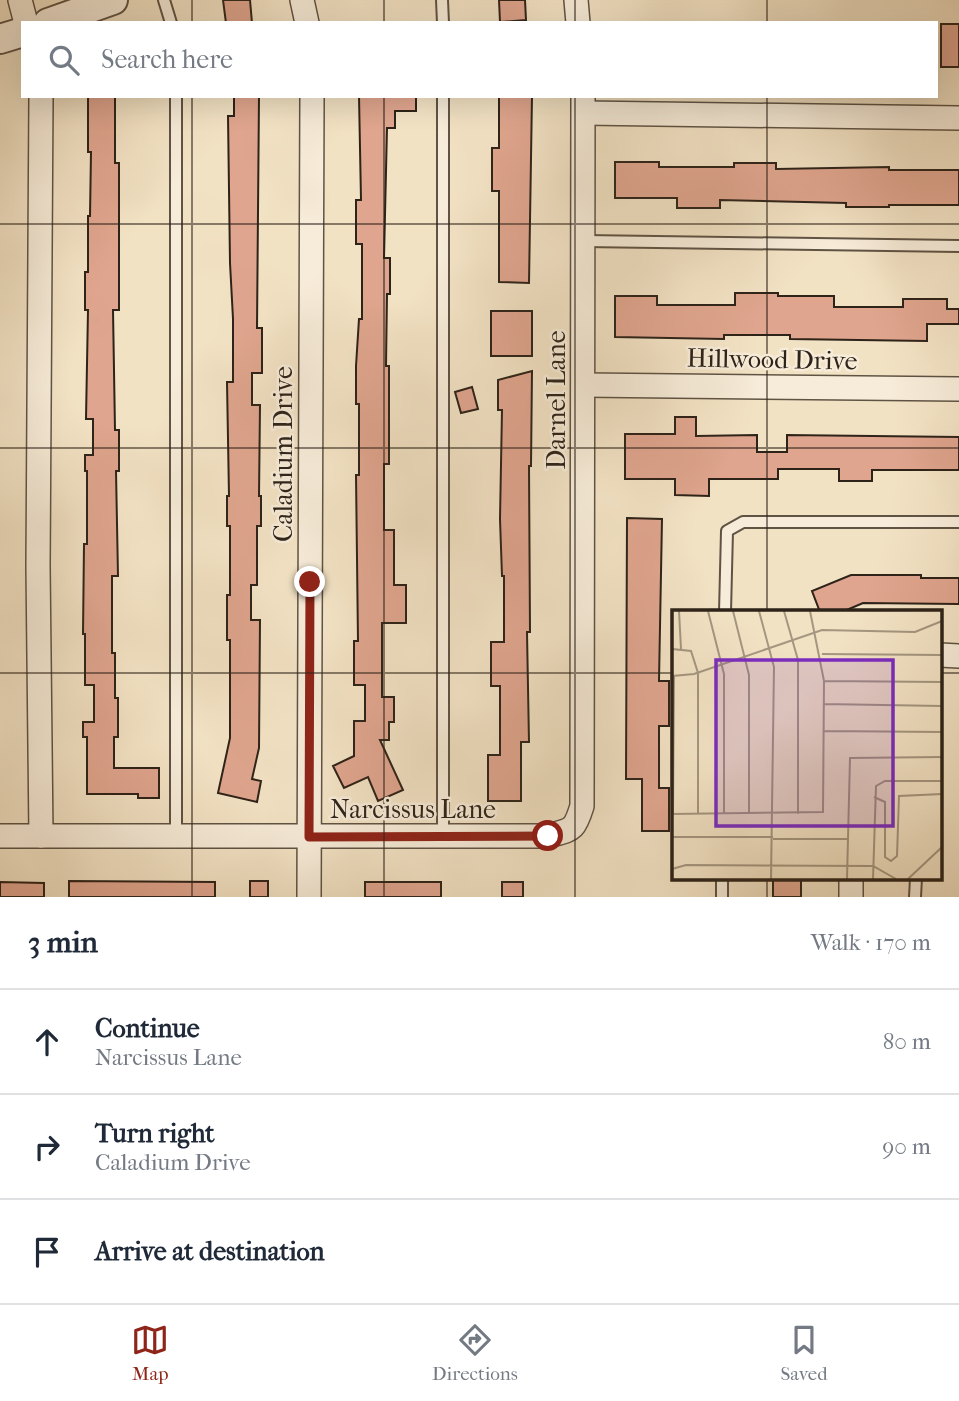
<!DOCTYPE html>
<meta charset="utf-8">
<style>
:root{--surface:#fff;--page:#f2f2f3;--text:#1f2937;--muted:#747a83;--line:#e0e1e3;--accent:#8f2418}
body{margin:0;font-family:"IM FELL French Canon",serif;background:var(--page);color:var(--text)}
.stop{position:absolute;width:21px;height:21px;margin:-16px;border:5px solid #8f2418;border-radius:50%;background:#fff}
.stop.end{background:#8f2418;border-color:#fff;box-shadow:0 2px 7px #0008}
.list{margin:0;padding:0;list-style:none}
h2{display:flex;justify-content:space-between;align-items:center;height:91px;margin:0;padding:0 28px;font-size:30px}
h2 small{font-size:23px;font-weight:400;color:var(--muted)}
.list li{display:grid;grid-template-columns:46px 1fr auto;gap:21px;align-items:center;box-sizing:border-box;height:105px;padding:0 28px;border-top:2px solid var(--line)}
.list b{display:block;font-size:26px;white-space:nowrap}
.list p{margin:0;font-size:23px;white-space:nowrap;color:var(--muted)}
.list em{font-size:23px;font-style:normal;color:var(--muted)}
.icon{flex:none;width:38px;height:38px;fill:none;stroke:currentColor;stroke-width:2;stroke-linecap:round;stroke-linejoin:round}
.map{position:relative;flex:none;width:959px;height:897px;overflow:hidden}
.search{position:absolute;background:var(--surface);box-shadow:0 7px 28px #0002;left:21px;right:21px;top:21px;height:77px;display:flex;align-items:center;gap:18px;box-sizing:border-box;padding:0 24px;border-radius:0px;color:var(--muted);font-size:26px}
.sheet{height:406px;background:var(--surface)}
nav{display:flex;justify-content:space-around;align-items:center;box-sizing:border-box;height:98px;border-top:2px solid var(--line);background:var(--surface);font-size:19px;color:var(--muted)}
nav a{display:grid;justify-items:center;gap:4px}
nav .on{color:var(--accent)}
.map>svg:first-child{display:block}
</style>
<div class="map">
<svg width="959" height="897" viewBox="0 0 959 897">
<rect width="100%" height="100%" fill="#f2e2c4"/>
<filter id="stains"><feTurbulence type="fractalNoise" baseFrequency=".00286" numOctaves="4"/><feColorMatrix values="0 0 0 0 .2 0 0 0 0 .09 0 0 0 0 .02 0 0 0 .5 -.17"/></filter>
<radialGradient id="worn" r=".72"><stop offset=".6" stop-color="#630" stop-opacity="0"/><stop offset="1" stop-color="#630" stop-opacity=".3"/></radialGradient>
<g fill="#dfa58e" stroke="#2e2319" stroke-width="2">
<polygon points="223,0 250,0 252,23 226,23"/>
<polygon points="499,0 525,0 526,20 500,22"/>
<rect x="941" y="24" width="18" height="43"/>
<polygon points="88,96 115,96 115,163 119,163 119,310 113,310 115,430 119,430 119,471 116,471 118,576 112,576 112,653 115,653 115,698 118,698 118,737 114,737 114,768 159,768 159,798 138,798 138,794 87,794 87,737 83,737 83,722 94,722 94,685 85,685 85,634 83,634 84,544 87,544 87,471 85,471 85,455 93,455 93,419 86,419 88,310 85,310 85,272 88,272 88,216 90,216 91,152 88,152"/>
<polygon points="234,96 259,96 257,328 262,328 262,373 252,373 252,405 260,405 259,496 261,496 261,526 257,526 257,585 251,585 251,620 260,620 259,748 252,779 261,781 257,802 218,793 230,738 230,640 227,640 227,595 230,595 230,526 227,526 227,496 229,496 227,382 233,382 233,319 230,263 228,116 234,116"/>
<polygon points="359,96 416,96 416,111 395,111 395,128 387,128 384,258 390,258 390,294 387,294 386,366 389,366 389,464 384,464 384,530 394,530 394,585 406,585 406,623 382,623 382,697 394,697 394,722 389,722 389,740 380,740 403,790 378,801 368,777 344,788 333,766 354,756 354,721 365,721 365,685 354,685 354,641 358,641 356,475 359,475 359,404 356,404 356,366 359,319 362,319 362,244 356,244 356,200 361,200"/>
<polygon points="499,96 532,96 529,283 499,282 499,191 492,191 492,148 499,148"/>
<polygon points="615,162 659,162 659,167 734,167 734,163 776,163 776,169 889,167 889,170 959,170 959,205 889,205 889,207 846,207 846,203 720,200 720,208 677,208 677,198 615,198"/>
<polygon points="735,293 778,293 778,296 834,296 834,307 903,307 903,299 947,299 947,309 959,309 959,324 927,324 927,341 790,339 790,335 724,335 724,339 615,337 615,296 657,296 657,305 735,305"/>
<rect x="491" y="311" width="41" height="45"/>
<polygon points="532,371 531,466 529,466 530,632 527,632 529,742 521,742 521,801 488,801 488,755 500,755 500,686 491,686 491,642 504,642 504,576 502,576 500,519 502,410 498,410 498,380"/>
<polygon points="472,387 478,409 461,413 455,392"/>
<polygon points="675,417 696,417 696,436 757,435 757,452 787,452 787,435 959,437 959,470 872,470 872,481 839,481 839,469 778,469 778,479 709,479 709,496 675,495 675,479 625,479 625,434 675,434"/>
<polygon points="627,518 662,519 659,681 669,681 669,726 659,726 659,788 669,788 669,831 642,831 642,779 626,779"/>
<polygon points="851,575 921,575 921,578 959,578 959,604 863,603 842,612 820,612 812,591"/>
<rect x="773" y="878" width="28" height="19"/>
<polygon points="69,881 215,882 215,897 69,897"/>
<rect x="250" y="881" width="18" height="16"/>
<polygon points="0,882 44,883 44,897 0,897"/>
<rect x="365" y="882" width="76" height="15"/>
<rect x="502" y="882" width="21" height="15"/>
</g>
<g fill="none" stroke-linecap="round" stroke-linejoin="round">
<defs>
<g id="service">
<polyline points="164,0 171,23"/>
<polyline points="442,0 443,23"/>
<polyline points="443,96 443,837"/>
<polyline points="584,241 959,246"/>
<polyline points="725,612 727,531 743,522 959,522"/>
<polyline points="176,837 176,96"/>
<polyline points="722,897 722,878"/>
<polyline points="915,897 916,878"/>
</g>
<g id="minor">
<polyline points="20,0 26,23"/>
<polyline points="302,0 307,23"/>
<polyline points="576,0 578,23"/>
<polyline points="584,113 959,118"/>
<polyline points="584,385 959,389"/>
<polyline points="940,655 959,656"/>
<path d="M0,836H548C572,829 574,832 582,806L583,96"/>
<polyline points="41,836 38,566 41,96"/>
<polyline points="309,897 312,96"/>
<polyline points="851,897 851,878"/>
</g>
<g id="tertiary">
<polyline points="48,23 113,0"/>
<polyline points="0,39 23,32"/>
</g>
</defs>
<use href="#service" stroke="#5f5344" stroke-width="14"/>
<use href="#minor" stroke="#5f5344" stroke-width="26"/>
<use href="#tertiary" stroke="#5f5344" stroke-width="32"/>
<use href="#service" stroke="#f7ecd9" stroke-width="10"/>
<use href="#minor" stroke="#f7ecd9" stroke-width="23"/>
<use href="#tertiary" stroke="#f7ecd9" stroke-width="28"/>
</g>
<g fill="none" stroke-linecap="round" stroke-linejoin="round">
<polyline stroke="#8f2418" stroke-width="9" points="310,582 309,837 548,836"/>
</g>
<path fill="none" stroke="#2e2319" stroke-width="2" stroke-opacity="0.55" d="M192,0V23M384,0V23M575,0V23M767,0V23M192,96V897M384,96V897M575,96V897M767,96V612M0,224H959M0,448H959M0,673H674M940,673H959M767,878V897"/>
<g text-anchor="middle" stroke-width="5" stroke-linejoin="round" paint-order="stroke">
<g font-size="26" fill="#2e2319" stroke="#f7ecd9">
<text transform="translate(772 359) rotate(1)" y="9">Hillwood Drive</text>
<text transform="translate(556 400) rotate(-90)" y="9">Darnel Lane</text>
<text transform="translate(283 454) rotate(-90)" y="9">Caladium Drive</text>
<text x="413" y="818">Narcissus Lane</text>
</g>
</g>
<g transform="translate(672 610)">
<rect width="270" height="270" fill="#f2e2c4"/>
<path fill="none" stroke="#a49680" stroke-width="2" d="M7,1L9,39M36,1L52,64V204M61,1L77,65V204M87,1L102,57L99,269M112,1L126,50V204M0,39L19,41L26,63V204M150,44L270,45M0,66L22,64L150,20L243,22L270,11M152,71L270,72M152,94L270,96M152,121L270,122M202,187L213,192V247L219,251L225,246L227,186L270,184M0,204L151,202L152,71L138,1M1,204L2,66M0,227H101M101,229H175M0,259L14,255L201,256L224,269M175,269L178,148L270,147M201,269L204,176L213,171H270M236,269L270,237"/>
<path fill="#7b2cbf" fill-opacity="0.15" stroke="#7b2cbf" stroke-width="3.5" d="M44,50H221V216H44Z"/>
<rect width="270" height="270" fill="none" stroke="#2e2319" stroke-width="3.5"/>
</g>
<rect width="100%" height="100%" filter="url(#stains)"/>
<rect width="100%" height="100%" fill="url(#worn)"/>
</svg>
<div class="stop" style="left:548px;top:836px"></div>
<div class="stop end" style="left:310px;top:582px"></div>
<div class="search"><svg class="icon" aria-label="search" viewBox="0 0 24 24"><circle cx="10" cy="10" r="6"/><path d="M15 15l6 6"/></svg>Search here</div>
</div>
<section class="sheet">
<h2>3 min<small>Walk · 170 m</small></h2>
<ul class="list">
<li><svg class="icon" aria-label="ahead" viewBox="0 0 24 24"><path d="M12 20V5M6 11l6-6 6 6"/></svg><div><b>Continue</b><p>Narcissus Lane</p></div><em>80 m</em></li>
<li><svg class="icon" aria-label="right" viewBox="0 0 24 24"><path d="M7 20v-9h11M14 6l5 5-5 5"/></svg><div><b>Turn right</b><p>Caladium Drive</p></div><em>90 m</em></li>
<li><svg class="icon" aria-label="arrive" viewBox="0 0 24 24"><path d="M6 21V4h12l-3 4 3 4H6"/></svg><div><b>Arrive at destination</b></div></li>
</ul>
</section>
<nav>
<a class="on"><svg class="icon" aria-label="map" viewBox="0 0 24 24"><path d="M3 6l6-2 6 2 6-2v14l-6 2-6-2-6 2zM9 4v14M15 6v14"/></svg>Map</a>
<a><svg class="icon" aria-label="directions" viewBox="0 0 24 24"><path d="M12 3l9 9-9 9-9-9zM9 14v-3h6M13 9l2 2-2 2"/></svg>Directions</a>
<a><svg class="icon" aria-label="saved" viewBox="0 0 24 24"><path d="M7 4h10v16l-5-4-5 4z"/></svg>Saved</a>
</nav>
